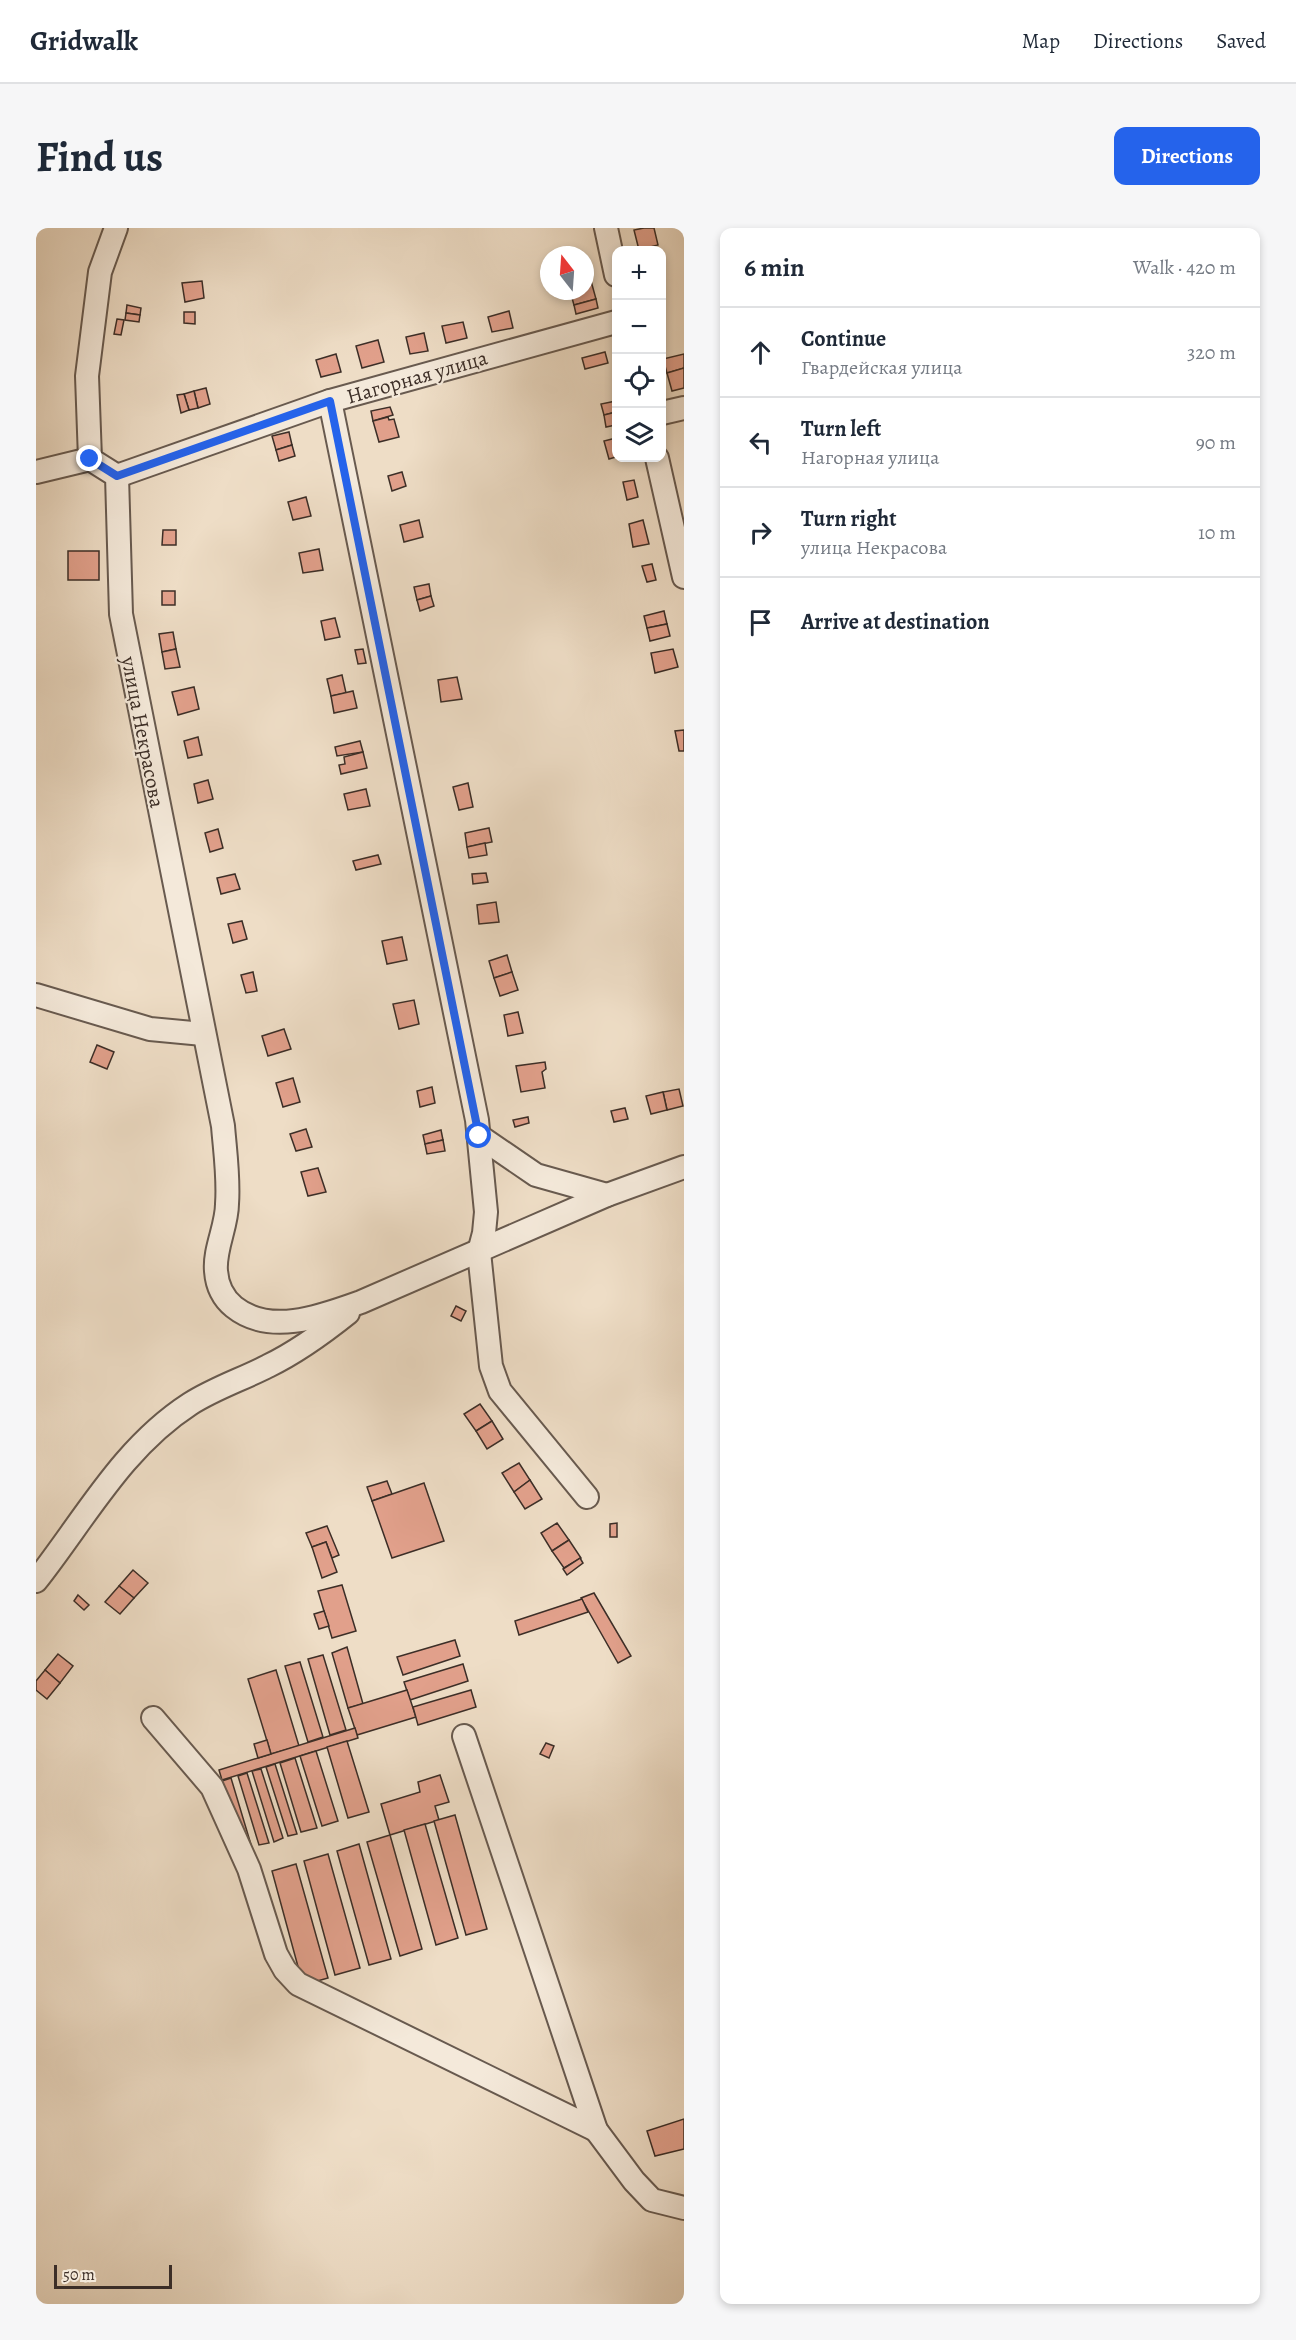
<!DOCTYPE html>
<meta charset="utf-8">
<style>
:root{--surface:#fff;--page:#f6f6f7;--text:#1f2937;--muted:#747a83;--line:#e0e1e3;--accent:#2563eb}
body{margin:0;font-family:Alegreya,serif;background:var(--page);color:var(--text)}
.controls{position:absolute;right:18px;top:18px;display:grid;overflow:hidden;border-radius:12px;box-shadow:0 3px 9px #0003}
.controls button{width:54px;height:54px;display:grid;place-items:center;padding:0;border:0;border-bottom:2px solid var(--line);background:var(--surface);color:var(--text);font:30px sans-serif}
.compass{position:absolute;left:504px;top:18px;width:54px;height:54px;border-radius:50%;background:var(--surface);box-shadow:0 3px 9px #0003;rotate:343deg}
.scale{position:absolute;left:18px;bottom:15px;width:118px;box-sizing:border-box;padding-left:6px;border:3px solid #3c2e27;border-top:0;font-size:16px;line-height:21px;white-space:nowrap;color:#3c2e27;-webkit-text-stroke:4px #f4e9da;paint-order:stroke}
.stop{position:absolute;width:18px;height:18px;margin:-14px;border:4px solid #2563eb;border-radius:50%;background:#fff}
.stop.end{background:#2563eb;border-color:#fff;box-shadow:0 2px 6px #0008}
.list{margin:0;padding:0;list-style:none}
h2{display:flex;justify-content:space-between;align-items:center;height:78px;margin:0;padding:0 24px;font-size:26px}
h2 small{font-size:20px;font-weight:400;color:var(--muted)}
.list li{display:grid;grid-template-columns:39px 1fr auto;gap:18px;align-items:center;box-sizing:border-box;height:90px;padding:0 24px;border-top:2px solid var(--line)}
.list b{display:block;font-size:22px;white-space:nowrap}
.list p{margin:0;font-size:20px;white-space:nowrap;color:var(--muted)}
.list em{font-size:20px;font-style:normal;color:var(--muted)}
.icon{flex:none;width:33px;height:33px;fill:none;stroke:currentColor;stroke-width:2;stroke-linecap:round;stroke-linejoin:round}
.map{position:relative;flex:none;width:648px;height:2076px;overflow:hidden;border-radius:12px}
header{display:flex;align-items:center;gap:36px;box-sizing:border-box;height:84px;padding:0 30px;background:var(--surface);border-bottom:2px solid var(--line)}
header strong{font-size:28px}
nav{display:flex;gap:33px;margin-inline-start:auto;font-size:21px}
.intro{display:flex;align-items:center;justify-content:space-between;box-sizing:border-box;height:144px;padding:0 36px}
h1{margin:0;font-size:42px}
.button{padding:15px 27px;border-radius:12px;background:var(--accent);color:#fff;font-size:21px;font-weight:700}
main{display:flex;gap:36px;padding:0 36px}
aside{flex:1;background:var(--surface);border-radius:12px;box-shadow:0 3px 9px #0003}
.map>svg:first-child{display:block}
</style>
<header>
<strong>Gridwalk</strong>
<nav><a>Map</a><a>Directions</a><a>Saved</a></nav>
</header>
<div class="intro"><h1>Find us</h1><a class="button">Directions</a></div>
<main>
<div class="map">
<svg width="648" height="2076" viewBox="0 0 648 2076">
<rect width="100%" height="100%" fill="#eeddc6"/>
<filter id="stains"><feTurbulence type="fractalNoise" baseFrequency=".00333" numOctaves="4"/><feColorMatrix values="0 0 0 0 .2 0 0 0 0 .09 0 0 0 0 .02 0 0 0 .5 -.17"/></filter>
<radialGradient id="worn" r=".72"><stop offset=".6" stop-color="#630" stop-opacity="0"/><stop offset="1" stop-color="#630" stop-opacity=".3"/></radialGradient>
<g fill="#e1a08b" stroke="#3c2e27" stroke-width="1.5">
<polygon points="608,0 618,0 622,17 603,22 598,2"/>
<polygon points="166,53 168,70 149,74 146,55"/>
<polygon points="555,53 560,71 538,77 534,63 549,63 549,54"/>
<polygon points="560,71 562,80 540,86 538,77"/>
<polygon points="91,77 105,80 104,87 90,85"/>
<polygon points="473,83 477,100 456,104 452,89"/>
<polygon points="148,84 159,84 159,96 148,95"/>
<polygon points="90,85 104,87 103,94 89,92"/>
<polygon points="81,91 88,92 85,107 78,106"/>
<polygon points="427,94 431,110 410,115 406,98"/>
<polygon points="388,105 392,123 374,126 370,109"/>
<polygon points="342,112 348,134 326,140 320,118"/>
<polygon points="569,124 572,135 549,141 546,130"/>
<polygon points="300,126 305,144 285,149 280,132"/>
<polygon points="648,126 648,140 631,145 627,131"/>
<polygon points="648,140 648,160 636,163 631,145"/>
<polygon points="170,160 174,176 162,180 158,163"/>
<polygon points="158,163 162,180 153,182 148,166"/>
<polygon points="148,166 153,182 145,185 141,167"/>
<polygon points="580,173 580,184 568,187 565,176"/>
<polygon points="354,179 357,187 337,193 335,183"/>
<polygon points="580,184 580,197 570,199 568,187"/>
<polygon points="352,189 353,192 358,191 363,209 343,214 337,193"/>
<polygon points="253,204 256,217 240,222 236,208"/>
<polygon points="580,210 580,229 573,231 568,213"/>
<polygon points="256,217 259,228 243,233 240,222"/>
<polygon points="366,244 370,258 356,263 352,248"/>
<polygon points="598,252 602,269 591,272 587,254"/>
<polygon points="270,269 275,288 257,292 252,274"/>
<polygon points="383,292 387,309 368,314 364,297"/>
<polygon points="607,292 613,316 597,319 593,296"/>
<polygon points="127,302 140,302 140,317 126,317"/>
<polygon points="283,321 287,342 267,345 263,325"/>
<rect x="32" y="323" width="31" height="29"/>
<polygon points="616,336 620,352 611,354 606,338"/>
<polygon points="393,356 395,368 381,372 378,359"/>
<rect x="126" y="363" width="13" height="14"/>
<polygon points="395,368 398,378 384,383 381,372"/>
<polygon points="628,383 631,396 611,400 608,388"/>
<polygon points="299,390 304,409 289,412 285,393"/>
<polygon points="631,396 634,408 614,413 611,400"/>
<polygon points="137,404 140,421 126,424 123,406"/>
<polygon points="140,421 144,439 129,441 126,424"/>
<polygon points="327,421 330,435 322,436 319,422"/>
<polygon points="637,421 642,439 619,445 615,425"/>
<polygon points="306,447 310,465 295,468 291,451"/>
<polygon points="421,449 426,471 405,474 402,452"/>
<polygon points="158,459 163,481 142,487 136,464"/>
<polygon points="317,463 321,480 298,485 295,468"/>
<polygon points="648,502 648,523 643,523 639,503"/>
<polygon points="162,509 166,527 152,530 148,513"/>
<polygon points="324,513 327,524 301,528 299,519"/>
<polygon points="327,524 331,540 305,546 303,537 309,536 308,529"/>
<polygon points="172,552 177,571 162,575 158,556"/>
<polygon points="432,555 437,579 423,582 417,559"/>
<polygon points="330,561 334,578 312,582 308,566"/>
<polygon points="453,600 456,614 431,619 429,605"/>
<polygon points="182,601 187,620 174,624 169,605"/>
<polygon points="449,615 451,627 433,630 431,619"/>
<polygon points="342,627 345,636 320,642 317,633"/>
<polygon points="450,645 452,654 437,656 436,646"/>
<polygon points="199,646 204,661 185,666 181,650"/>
<polygon points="460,674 463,694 443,696 441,677"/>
<polygon points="206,693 211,711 197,715 192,696"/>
<polygon points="366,709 371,732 351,736 346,713"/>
<polygon points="471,727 476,744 458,750 453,733"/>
<polygon points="217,744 221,763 210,765 205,747"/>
<polygon points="476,744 482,762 464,768 458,750"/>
<polygon points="378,772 383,796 363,801 357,776"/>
<polygon points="482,784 487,805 472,808 468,787"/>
<polygon points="248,801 255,821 232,828 226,808"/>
<polygon points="61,817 78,824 71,841 54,834"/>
<polygon points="509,834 510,841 506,844 509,860 485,864 480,838"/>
<polygon points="257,850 264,874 247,879 240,855"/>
<polygon points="396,859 399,875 384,879 381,863"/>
<polygon points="643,861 647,878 631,882 627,864"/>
<polygon points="627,864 631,882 615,886 610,868"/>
<polygon points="589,880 592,891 578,894 575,883"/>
<polygon points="492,889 493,895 479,899 477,892"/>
<polygon points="270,901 276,919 260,923 254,906"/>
<polygon points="405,902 407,912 389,916 387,907"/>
<polygon points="407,912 409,923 391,926 389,916"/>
<polygon points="282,940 290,964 272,968 265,944"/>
<polygon points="420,1078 430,1083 425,1093 415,1088"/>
<polygon points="444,1176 456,1193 440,1203 428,1186"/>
<polygon points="456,1193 467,1211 451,1221 440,1203"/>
<polygon points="483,1235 494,1252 478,1264 466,1245"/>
<polygon points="494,1252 506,1271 489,1281 478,1264"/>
<polygon points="351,1253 356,1266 336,1273 331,1259"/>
<polygon points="388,1255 408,1313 356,1330 336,1273"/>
<polygon points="521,1295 533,1312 516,1323 505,1305"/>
<polygon points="581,1295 581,1309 574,1309 574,1296"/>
<polygon points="291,1298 303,1327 296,1330 290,1314 276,1319 270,1305"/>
<polygon points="533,1312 545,1330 528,1340 516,1323"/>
<polygon points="290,1314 301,1344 286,1350 276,1319"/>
<polygon points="544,1330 547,1335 531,1347 527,1341"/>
<polygon points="97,1342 112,1355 98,1370 83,1358"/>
<polygon points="306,1357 320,1403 296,1410 282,1363"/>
<polygon points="83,1358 98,1370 84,1386 69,1374"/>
<polygon points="558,1365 595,1428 582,1435 545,1370"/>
<polygon points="42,1367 53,1377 48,1382 38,1373"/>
<polygon points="546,1371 552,1384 483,1407 479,1393"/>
<polygon points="288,1383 293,1398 283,1401 278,1386"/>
<polygon points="419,1412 424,1428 367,1447 361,1429"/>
<polygon points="311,1419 327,1476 312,1480 296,1425"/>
<polygon points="22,1426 37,1438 24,1455 9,1442"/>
<polygon points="287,1427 310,1502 294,1507 272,1431"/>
<polygon points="264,1434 287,1509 272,1514 249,1438"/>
<polygon points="427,1436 432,1453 374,1472 368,1454"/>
<polygon points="9,1442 24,1455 11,1471 0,1462 0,1453"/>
<polygon points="240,1442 263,1518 235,1526 212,1451"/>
<polygon points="371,1462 380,1489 321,1507 312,1480"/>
<polygon points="435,1462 440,1479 382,1497 377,1479"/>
<polygon points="319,1500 322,1510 186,1552 183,1542"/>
<polygon points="231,1512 235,1526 222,1530 218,1516"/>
<polygon points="311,1513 333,1584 312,1590 291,1519"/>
<polygon points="510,1515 518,1518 513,1530 504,1526"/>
<polygon points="280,1523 302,1593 286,1598 264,1528"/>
<polygon points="259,1530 281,1600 265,1604 244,1535"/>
<polygon points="239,1536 261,1606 252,1608 230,1539"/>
<polygon points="225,1541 247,1610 238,1614 216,1543"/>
<polygon points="211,1545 233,1615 223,1617 202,1548"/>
<polygon points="404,1547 413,1574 399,1578 403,1592 354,1607 345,1576 384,1564 382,1554"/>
<polygon points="195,1550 216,1620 207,1622 186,1553"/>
<polygon points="419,1587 451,1701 430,1707 398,1593"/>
<polygon points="389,1596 422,1710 400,1717 368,1602"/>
<polygon points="354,1607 386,1721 364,1728 331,1614"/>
<polygon points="323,1616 355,1731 333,1737 301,1623"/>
<polygon points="292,1626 324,1740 299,1747 268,1633"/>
<polygon points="260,1636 292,1750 267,1757 236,1643"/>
<polygon points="648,1891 648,1921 619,1928 611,1903"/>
</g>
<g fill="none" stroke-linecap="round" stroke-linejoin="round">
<defs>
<g id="minor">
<path d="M80,0L64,44L51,148L54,231L81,248L85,386L187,898C189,923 193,950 191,976C191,998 178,1021 180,1043C181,1057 187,1070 198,1079C234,1108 286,1088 325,1074L571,967L648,939"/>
<polyline points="570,0 580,47"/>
<polyline points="294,173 441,892 450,984 448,1005 443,1024 455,1138 464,1163 551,1269"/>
<polyline points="626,185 648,180"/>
<polyline points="621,230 648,349"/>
<polyline points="0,244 54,231"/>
<polyline points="81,248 294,173 580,94"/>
<polyline points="0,767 114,801 167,806"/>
<polyline points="443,908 500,947 571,967"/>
<path d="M0,1353C49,1291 86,1220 154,1176C179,1160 207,1151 232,1138C261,1124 287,1105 312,1085"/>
<polyline points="117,1490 176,1559 213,1641 240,1726 249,1742 262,1756 560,1902"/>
<polyline points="428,1508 560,1902 598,1953 616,1972 648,1980"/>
</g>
</defs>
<use href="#minor" stroke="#685a4f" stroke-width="26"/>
<use href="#minor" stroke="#f4e9da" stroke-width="22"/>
</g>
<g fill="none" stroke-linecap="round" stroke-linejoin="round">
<polyline stroke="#2563eb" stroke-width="8" points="54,231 81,248 294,173 443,908"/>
</g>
<g text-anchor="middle" stroke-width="4.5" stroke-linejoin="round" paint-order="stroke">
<g font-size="21" fill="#3c2e27" stroke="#f4e9da">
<text transform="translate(381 149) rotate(-16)" y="7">Нагорная улица</text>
<text transform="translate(107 504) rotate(79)" y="7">улица Некрасова</text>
</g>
</g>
<rect width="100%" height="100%" filter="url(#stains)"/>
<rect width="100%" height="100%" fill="url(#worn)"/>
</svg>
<div class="controls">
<button>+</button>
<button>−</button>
<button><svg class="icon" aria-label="locate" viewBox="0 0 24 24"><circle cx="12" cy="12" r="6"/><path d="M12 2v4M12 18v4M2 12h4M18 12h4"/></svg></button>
<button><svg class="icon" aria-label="layers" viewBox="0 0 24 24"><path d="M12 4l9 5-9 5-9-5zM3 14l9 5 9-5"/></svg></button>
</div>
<svg class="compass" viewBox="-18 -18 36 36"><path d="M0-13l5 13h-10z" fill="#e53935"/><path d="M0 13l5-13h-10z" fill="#747a83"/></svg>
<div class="scale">50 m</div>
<div class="stop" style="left:443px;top:908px"></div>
<div class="stop end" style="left:54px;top:231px"></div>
</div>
<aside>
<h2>6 min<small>Walk · 420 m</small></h2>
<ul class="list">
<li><svg class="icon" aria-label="ahead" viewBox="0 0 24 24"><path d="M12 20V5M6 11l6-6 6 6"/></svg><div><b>Continue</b><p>Гвардейская улица</p></div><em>320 m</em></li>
<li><svg class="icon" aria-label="left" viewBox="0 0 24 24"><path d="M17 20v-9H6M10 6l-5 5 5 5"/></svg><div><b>Turn left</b><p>Нагорная улица</p></div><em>90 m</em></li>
<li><svg class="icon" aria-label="right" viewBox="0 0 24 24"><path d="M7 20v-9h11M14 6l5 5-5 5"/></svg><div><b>Turn right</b><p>улица Некрасова</p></div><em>10 m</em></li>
<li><svg class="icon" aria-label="arrive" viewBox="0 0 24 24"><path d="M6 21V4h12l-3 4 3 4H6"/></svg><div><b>Arrive at destination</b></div></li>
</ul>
</aside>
</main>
